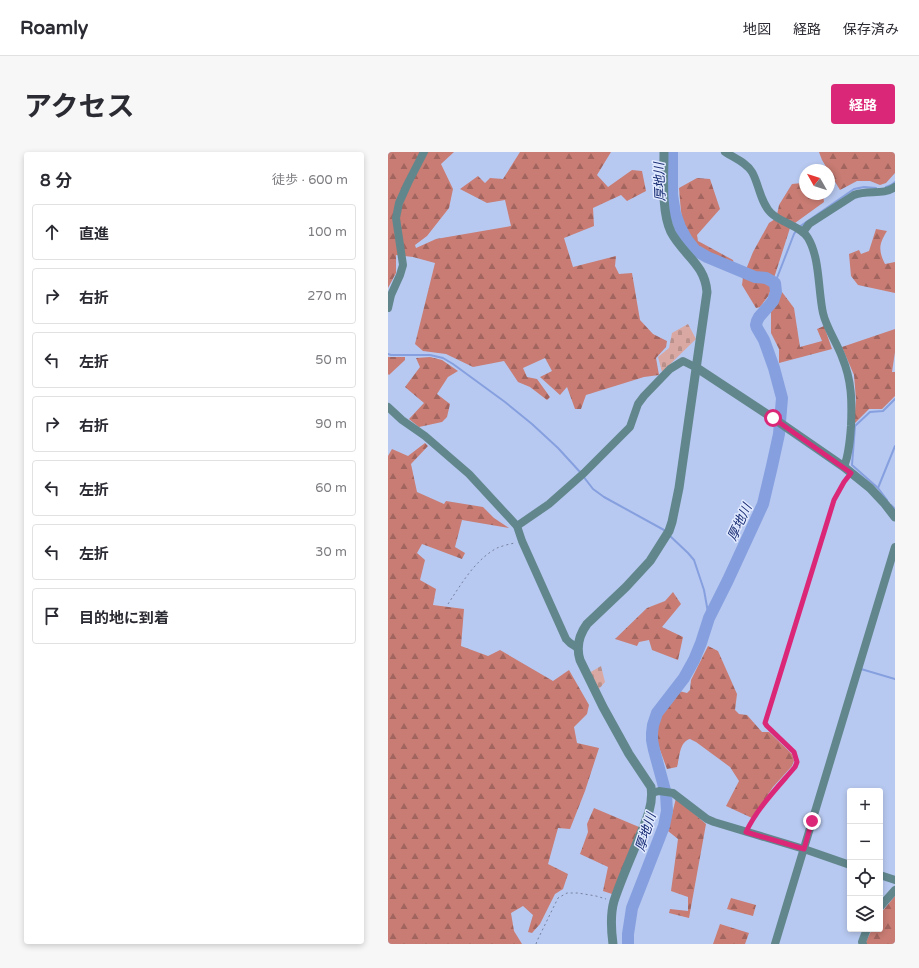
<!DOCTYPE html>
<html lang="ja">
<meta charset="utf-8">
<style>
:root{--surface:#fff;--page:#f7f7f7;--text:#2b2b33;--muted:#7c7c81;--line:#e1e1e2;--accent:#db2777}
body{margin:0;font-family:"Varela Round","Noto Sans JP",sans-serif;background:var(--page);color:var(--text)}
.controls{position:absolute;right:12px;bottom:12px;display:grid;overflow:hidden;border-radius:4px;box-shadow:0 2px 6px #0003}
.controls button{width:36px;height:36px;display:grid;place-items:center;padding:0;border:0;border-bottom:1px solid var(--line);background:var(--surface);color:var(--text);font:20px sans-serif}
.compass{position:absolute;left:411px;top:12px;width:36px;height:36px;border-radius:50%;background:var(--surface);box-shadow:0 2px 6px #0003;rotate:309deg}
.stop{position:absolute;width:12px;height:12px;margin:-9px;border:3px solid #db2777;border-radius:50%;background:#fff}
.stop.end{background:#db2777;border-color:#fff;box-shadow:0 1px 4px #0008}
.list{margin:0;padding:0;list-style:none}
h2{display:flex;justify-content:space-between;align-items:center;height:52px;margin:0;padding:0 16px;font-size:17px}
h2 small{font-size:13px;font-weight:400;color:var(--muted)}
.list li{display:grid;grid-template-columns:26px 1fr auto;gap:12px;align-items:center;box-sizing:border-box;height:56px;margin:0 8px 8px;padding:0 8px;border:1px solid var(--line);border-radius:4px}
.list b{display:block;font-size:15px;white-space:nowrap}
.list em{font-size:13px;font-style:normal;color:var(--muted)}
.icon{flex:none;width:22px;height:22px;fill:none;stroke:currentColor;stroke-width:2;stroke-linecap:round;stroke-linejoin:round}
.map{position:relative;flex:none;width:507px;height:792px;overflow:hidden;border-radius:4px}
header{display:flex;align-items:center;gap:24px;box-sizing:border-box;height:56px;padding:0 20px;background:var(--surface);border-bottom:1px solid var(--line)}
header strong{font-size:19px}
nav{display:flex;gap:22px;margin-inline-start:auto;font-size:14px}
.intro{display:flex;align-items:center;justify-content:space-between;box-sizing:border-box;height:96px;padding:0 24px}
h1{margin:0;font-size:28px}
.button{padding:10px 18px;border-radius:4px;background:var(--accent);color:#fff;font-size:14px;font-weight:700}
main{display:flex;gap:24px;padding:0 24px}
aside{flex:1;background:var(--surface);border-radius:4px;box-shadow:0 2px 6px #0003}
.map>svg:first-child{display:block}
</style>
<header>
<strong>Roamly</strong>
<nav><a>地図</a><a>経路</a><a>保存済み</a></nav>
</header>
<div class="intro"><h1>アクセス</h1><a class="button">経路</a></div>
<main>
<aside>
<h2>8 分<small>徒歩 · 600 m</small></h2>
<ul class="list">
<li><svg class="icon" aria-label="ahead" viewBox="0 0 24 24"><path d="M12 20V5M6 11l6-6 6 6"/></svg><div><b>直進</b></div><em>100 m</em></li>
<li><svg class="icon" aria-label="right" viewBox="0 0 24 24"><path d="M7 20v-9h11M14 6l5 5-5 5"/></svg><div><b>右折</b></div><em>270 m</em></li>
<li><svg class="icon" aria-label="left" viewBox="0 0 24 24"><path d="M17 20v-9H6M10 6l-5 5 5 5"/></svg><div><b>左折</b></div><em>50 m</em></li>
<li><svg class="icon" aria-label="right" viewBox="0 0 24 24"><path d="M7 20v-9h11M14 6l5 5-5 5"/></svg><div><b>右折</b></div><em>90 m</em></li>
<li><svg class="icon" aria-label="left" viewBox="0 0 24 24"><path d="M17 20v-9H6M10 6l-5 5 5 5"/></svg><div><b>左折</b></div><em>60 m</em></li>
<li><svg class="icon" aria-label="left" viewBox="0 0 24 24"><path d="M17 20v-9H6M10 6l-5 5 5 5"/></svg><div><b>左折</b></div><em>30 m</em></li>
<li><svg class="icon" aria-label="arrive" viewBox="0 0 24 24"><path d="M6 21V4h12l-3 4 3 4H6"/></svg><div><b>目的地に到着</b></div></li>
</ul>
</aside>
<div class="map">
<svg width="507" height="792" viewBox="0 0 507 792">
<defs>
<pattern id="forest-firs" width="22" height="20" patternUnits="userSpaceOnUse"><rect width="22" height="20" fill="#c87c73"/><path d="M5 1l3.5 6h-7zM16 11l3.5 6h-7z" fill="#a1645e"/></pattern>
<pattern id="cemetery-stones" width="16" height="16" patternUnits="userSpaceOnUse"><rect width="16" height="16" fill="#daa8a2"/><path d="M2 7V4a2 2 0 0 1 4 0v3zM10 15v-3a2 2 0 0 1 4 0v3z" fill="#ba908b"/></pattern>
</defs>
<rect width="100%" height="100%" fill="#b8c9f1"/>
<g fill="url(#forest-firs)">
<polygon points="0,0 66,0 53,12 65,37 61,56 39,84 27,93 28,96 48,87 123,74 117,48 99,51 72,37 90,24 97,31 102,26 115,27 132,0 223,0 209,23 220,35 244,18 254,19 258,39 239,49 233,43 205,56 206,74 176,86 185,115 228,104 227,114 231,122 244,121 252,168 265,182 279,189 278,195 268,206 271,223 256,225 198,243 193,257 187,257 179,235 172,243 152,225 164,219 157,206 135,216 139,225 149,227 162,245 159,248 142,235 130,230 116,209 85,215 58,202 35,199 27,192 47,111 25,105 8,103 8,121 0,136"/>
<polygon points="431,0 507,0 507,21 498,31 492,33 482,29 469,29 452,38 434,8"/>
<path d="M309,26L322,27L332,57L309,83L310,89L345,108L346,112C338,111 332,108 325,105C292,90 294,68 291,36Z"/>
<polygon points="417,27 417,42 435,42 436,50 407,71 389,63 391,53 404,32 414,31"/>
<polygon points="387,67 402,76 386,126 381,143 372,155 368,156 354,133 355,125 365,100 381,71"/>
<path d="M488,77L499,79C491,92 490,98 497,112L507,110V141L470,133L463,124L461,102L471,98L473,102L481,99Z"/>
<polygon points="394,140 406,156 412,195 434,189 429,177 436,174 444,197 391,211 391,197 383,181 383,160"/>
<polygon points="507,177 507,200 504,220 507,220 507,244 494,257 481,257 466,272 468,247 466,223 454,195"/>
<polygon points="0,205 17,205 17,208 1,223 0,222"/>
<polygon points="42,205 54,208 70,219 60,225 49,242 62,252 59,265 54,270 31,275 21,267 36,251 17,235 32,215 28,206"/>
<polygon points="37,291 40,294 23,312 29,340 56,352 58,349 95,355 106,366 121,376 74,368 67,395 77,401 74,407 34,392 29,401 37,408 32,428 48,437 45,453 76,457 73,494 100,504 112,498 165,529 181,518 201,553 199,562 186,575 189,591 211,596 197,639 182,677 170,676 160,712 180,722 175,737 167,742 152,772 144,781 140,780 145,763 135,754 123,761 126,779 134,792 0,792 0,304 4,297 20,304"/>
<polygon points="285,440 293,452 274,475 295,485 290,508 264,498 261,488 251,490 249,494 227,487 259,456 277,449"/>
<path d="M320,494L330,499L349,542L347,558L351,562L359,563L374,580H381L404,602L406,609L404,614L385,635L364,666L338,654L351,629L342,615L308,590L302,587C291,590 292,605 289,615L279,617L268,587L266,578L272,562L291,539L299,541L302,538L303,528Z"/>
<polygon points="288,646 318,672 301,766 281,761 282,757 300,759 300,745 283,739 290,687 280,679"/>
<polygon points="206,656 251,675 224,742 215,739 220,715 192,702 200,680 199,672"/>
<polygon points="507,744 507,792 478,792 478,790 484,777 492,777 492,762"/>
<polygon points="343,746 368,753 365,764 339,757"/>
<polygon points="332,772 361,781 357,792 325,792"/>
</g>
<g fill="url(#cemetery-stones)">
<polygon points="300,172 308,187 274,220 270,205 281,196 284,181"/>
<polygon points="213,514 217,530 211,537 201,521"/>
</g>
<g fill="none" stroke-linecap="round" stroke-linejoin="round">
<g stroke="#86a0df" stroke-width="2">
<polyline points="498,35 503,33 507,30"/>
<polyline points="411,75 466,37 476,35 488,36"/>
<polyline points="387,131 406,82 408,79"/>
<polyline points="0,202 3,203 42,203 55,206 65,212 117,250 144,272 170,296 192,320"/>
<polyline points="195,324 205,337 216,345 276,378 278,380"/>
<polyline points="490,336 464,313 467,274 482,260 495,259 507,247"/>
<polyline points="499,348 490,336 507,294"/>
<polyline points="503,353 507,357"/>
<polyline points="281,383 300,401 306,408 316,438 321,466"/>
<polyline points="473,517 507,527"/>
</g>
<polyline stroke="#86a0df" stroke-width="12" points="240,792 240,782 244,756 276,674 279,659 278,642 266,598 264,588 264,581 265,573 269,561 296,526 306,508 313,491 321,466 340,428 375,352 384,314 391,282 394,246 386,216 376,188 369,176 368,173 369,169 371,165 385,149 388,140 387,131 378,126 367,125 319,105 307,98 299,88 292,75 287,61 284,43 284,0"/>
<g stroke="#74809e" stroke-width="1" stroke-dasharray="2 3" stroke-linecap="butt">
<path d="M60,452C74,431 87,408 109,396C114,394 121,392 127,391"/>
<polyline points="362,672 387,638 407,615 409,610 406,600 379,574 377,571 446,348 458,328"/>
<polyline points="148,792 149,789 170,746 179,741 190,741 208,744 218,747"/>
</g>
<g stroke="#61878d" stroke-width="8">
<path d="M337,0C346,6 358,10 364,20C371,32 372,50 383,61C393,71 413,74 420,86C432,106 430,138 435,161C438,175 449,191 454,205C464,229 464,249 463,274C462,288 461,302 456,315"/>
<path d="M415,80L421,72L466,43C480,37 495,44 507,35"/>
<polyline points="0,156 3,143 12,123 15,113 8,66 11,51 20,31 36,0"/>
<polyline points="0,255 14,268 37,284 81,322 129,374 134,389 178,487 182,491 190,496"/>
<polyline points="129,374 161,352 196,321 242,275 250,252 256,244 282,217 295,209 309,216"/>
<polyline points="264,641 271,639 285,641 319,667 326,670 416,697 462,713"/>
<polyline points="492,723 507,728"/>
<polyline points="492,755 507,738"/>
<polyline points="387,792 507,395"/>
<polyline points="475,792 474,790 479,777"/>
</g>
<g stroke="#61878d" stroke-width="9">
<polyline points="309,216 385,266 456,315 482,336 497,352 507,365"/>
<path d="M225,792C223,777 222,763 226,749C233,728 242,708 250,688C257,671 266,653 263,635L241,602L215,555L192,508C188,495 191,483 199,472L238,435L262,409L281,379L284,370L291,336L319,140C317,112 295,103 283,80C273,59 276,23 276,0"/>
</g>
</g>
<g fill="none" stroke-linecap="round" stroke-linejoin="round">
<path stroke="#db2777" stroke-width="5" d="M385,266L463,321L456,330L446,348L377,571L379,574L406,600L409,610L407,615C390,635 370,655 358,680L416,697L424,669"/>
</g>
<g text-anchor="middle" stroke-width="3" stroke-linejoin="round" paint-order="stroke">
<g font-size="13" font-style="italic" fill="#162a72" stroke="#e1eaff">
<text transform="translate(271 30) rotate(-92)" y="5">厚地川</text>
<text transform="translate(351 370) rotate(-65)" y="5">厚地川</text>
<text transform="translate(257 680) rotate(-72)" y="5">厚地川</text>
</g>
</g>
</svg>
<div class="controls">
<button>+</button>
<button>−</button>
<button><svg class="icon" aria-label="locate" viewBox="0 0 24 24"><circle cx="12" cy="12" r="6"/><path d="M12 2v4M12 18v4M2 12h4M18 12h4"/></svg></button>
<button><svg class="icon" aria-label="layers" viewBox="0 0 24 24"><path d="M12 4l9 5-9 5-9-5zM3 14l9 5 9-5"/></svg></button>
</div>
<svg class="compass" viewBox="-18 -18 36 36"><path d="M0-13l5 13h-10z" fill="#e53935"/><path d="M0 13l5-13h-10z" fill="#7c7c81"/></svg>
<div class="stop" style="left:385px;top:266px"></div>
<div class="stop end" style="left:424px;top:669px"></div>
</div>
</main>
